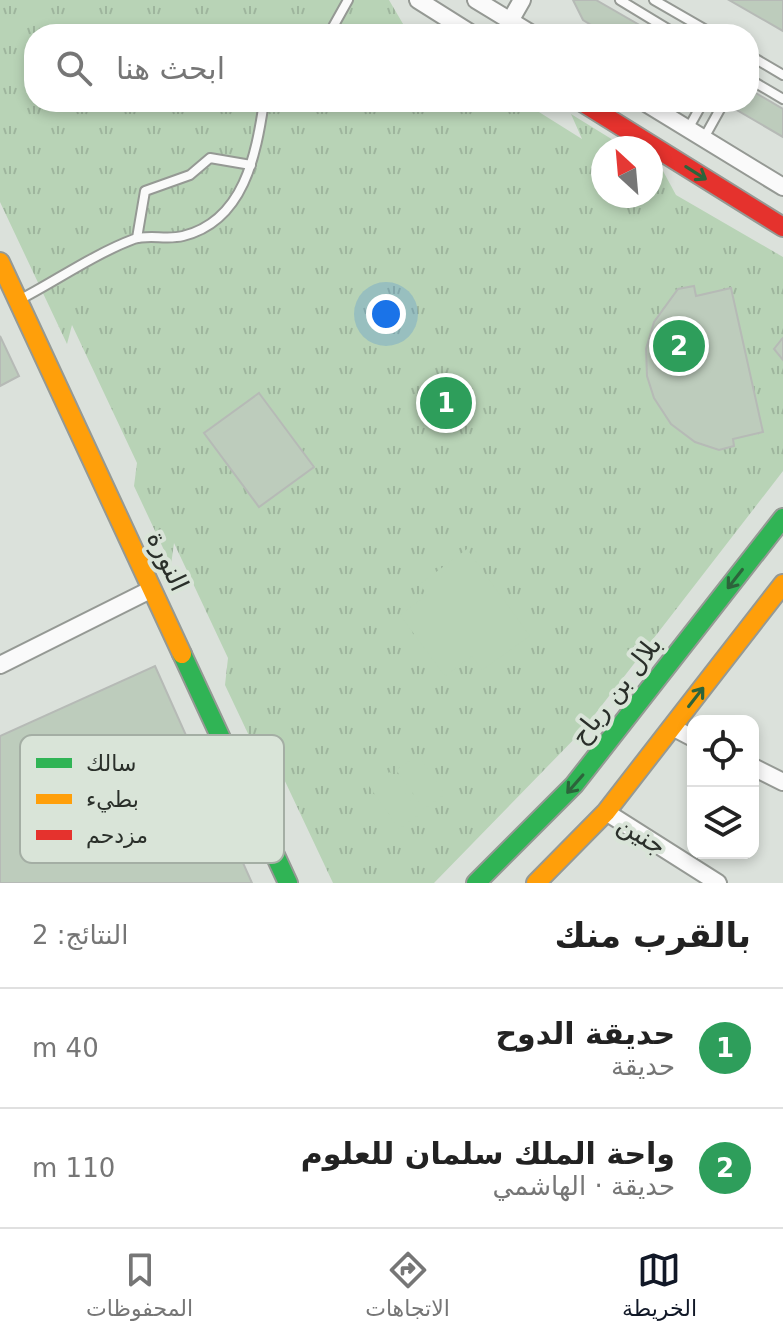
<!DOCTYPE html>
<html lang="ar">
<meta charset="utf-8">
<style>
:root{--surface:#fff;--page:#f2f2f2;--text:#222;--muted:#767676;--line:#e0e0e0;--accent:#111827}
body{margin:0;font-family:"DejaVu Sans",Cairo,sans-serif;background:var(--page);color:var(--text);direction:rtl}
.controls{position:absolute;right:24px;bottom:24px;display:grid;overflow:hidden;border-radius:16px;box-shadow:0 4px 12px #0003}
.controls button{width:72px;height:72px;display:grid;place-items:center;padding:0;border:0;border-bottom:2px solid var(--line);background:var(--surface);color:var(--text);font:40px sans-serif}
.compass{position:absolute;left:591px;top:136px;width:72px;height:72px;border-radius:50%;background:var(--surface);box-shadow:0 4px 12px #0003;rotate:334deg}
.you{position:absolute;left:386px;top:314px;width:28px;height:28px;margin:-20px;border:6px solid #fff;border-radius:50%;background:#1a73e8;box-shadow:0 0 0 12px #1a73e833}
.badge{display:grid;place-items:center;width:52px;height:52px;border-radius:50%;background:var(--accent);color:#fff;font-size:26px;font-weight:700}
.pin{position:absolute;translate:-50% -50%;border:4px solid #fff;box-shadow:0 2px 8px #0006}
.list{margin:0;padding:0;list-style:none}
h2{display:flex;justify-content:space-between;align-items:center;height:104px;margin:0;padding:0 32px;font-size:34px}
h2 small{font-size:26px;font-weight:400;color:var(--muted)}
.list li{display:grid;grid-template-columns:52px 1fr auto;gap:24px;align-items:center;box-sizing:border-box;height:120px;padding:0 32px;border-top:2px solid var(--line)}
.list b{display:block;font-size:30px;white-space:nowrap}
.list p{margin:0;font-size:26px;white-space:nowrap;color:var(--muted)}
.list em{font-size:26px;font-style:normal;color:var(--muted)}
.icon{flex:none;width:44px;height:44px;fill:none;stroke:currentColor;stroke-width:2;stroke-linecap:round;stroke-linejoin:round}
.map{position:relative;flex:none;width:783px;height:883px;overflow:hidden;direction:ltr}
.search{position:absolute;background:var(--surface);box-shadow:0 4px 12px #0003;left:24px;right:24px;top:24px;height:88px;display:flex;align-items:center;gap:20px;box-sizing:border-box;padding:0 28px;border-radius:32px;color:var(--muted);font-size:30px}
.sheet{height:344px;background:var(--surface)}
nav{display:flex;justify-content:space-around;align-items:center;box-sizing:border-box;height:112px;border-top:2px solid var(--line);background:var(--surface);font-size:22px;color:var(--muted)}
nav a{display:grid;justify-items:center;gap:4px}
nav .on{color:var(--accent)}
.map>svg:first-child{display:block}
</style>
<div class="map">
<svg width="783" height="883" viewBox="0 0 783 883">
<defs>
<pattern id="grass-tufts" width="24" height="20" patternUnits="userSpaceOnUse" patternTransform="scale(2)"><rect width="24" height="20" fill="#b8d3b6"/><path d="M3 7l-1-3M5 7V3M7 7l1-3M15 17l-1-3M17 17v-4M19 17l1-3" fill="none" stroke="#9eb59d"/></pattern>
</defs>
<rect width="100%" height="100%" fill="#dbe1db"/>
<polygon fill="url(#grass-tufts)" points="0,0 389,0 406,29 414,34 34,34 34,102 523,102 582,139 571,114 626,148 603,148 603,196 651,196 651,164 663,171 676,195 783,257 783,471 582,731 434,883 333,883 283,777 280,801 225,685 228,658 174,543 171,565 134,486 137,463 72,325 67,344 0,202"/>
<g fill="#b8d3b6">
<polygon points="467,549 530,636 482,670 472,656 445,676 400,615 427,595 420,584"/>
<polygon points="418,755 445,794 424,809 396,770"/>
<polygon points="390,772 420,814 399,829 369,786"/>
</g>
<g fill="#bdccbc" stroke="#b6bab6" stroke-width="2">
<polygon points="573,0 596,0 655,34 606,34 583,20"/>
<polygon points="729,0 783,0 783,31"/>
<polygon points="749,89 783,109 783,137 723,102 749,102"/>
<polygon points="694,286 696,296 731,288 763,432 733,439 734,446 719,450 695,442 671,424 654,398 647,376 646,349 654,322 678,289"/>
<polygon points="0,336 19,376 0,386"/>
<polygon points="782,339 783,338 783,360 774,349"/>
<polygon points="259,393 314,467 259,507 204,433"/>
<polygon points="155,666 252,883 0,883 0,736"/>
</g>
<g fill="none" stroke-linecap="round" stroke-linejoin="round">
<defs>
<g id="lane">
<polyline points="620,0 676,34"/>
<polyline points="654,0 713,34"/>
<polyline points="329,34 348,0"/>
<polyline points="749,55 783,75"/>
<polyline points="749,79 783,99"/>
<polyline points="688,129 703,102"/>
<polyline points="704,138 724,102"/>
<polyline points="137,238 145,191 190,175 210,158 251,165"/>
<path d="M19,300C56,281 94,254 134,239C148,234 167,240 183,236C244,221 256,155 264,102"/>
</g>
<g id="street">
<polyline points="418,0 472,34"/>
<polyline points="476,0 532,34"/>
<polyline points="510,21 522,0"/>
<polyline points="644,102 783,187"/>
<polyline points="0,665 152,589"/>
<polyline points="672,727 693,738"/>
<polyline points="753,767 783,782"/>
<polyline points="606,812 718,883"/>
</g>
<g id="fast">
<polyline points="182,654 288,883"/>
<polyline points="476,883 574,785 783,518"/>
</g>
<g id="slow">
<polyline points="0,262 182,654"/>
<polyline points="536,883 606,812 783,584"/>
</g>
<polyline id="jam" points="582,102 783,227"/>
</defs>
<use href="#lane" stroke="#959994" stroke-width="12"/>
<use href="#street" stroke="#959994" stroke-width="20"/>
<use href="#fast" stroke="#959994" stroke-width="22"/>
<use href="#slow" stroke="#959994" stroke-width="22"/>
<use href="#jam" stroke="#959994" stroke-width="22"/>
<use href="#lane" stroke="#fafafa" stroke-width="8"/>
<use href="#street" stroke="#fafafa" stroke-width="16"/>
<use href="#fast" stroke="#30b455" stroke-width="18"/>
<use href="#slow" stroke="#ff9f0a" stroke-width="18"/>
<use href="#jam" stroke="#e5322d" stroke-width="18"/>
</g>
<defs><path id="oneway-shaft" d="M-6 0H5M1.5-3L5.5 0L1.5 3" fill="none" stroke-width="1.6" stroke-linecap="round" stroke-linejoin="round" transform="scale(2)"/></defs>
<g stroke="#2c643b">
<use href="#oneway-shaft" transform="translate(696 173) rotate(32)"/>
<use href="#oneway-shaft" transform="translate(735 579) rotate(128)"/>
<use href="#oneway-shaft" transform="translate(696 697) rotate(-52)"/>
<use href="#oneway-shaft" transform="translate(575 784) rotate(131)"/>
</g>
<g text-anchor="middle" stroke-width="8" stroke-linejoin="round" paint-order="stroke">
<g font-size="26" fill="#2a2f2a" stroke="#d9e4d8">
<text transform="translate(168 561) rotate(65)" y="9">النورة</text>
<text transform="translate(616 690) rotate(-52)" y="9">بلال بن رباح</text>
<text transform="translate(642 835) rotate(32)" y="9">جنين</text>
</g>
</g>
<rect x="20" y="735" width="264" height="128" rx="12" fill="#d9e4d8" stroke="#a4aea4" stroke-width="2"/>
<rect x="36" y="758" width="36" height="10" fill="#30b455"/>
<rect x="36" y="794" width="36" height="10" fill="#ff9f0a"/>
<rect x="36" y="830" width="36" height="10" fill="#e5322d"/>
<g font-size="22" fill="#2a2f2a">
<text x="86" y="771">سالك</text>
<text x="86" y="807">بطيء</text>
<text x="86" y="843">مزدحم</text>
</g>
</svg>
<div class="controls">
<button><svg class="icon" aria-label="locate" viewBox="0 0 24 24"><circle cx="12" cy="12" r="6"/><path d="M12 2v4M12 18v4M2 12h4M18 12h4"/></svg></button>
<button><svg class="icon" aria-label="layers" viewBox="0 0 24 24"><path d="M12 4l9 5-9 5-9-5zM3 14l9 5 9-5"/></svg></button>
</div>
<svg class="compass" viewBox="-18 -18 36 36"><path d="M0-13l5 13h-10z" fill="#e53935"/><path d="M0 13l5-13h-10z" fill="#767676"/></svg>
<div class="you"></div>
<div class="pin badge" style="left:446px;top:403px;background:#2e9e5b">1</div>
<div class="pin badge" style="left:679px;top:346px;background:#2e9e5b">2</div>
<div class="search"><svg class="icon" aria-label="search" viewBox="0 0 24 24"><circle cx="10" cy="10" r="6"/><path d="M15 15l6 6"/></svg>ابحث هنا</div>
</div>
<section class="sheet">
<h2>بالقرب منك<small>النتائج: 2</small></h2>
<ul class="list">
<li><span class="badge" style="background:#2e9e5b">1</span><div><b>حديقة الدوح</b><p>حديقة</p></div><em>40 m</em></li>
<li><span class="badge" style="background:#2e9e5b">2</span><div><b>واحة الملك سلمان للعلوم</b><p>حديقة · الهاشمي</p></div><em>110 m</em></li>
</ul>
</section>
<nav>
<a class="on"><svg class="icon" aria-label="map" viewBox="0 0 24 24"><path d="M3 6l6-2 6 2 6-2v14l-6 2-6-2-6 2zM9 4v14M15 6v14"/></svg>الخريطة</a>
<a><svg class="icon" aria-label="directions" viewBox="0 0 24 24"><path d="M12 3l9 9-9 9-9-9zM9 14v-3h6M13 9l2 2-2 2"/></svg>الاتجاهات</a>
<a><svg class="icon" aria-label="saved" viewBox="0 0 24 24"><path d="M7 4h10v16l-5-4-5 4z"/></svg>المحفوظات</a>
</nav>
